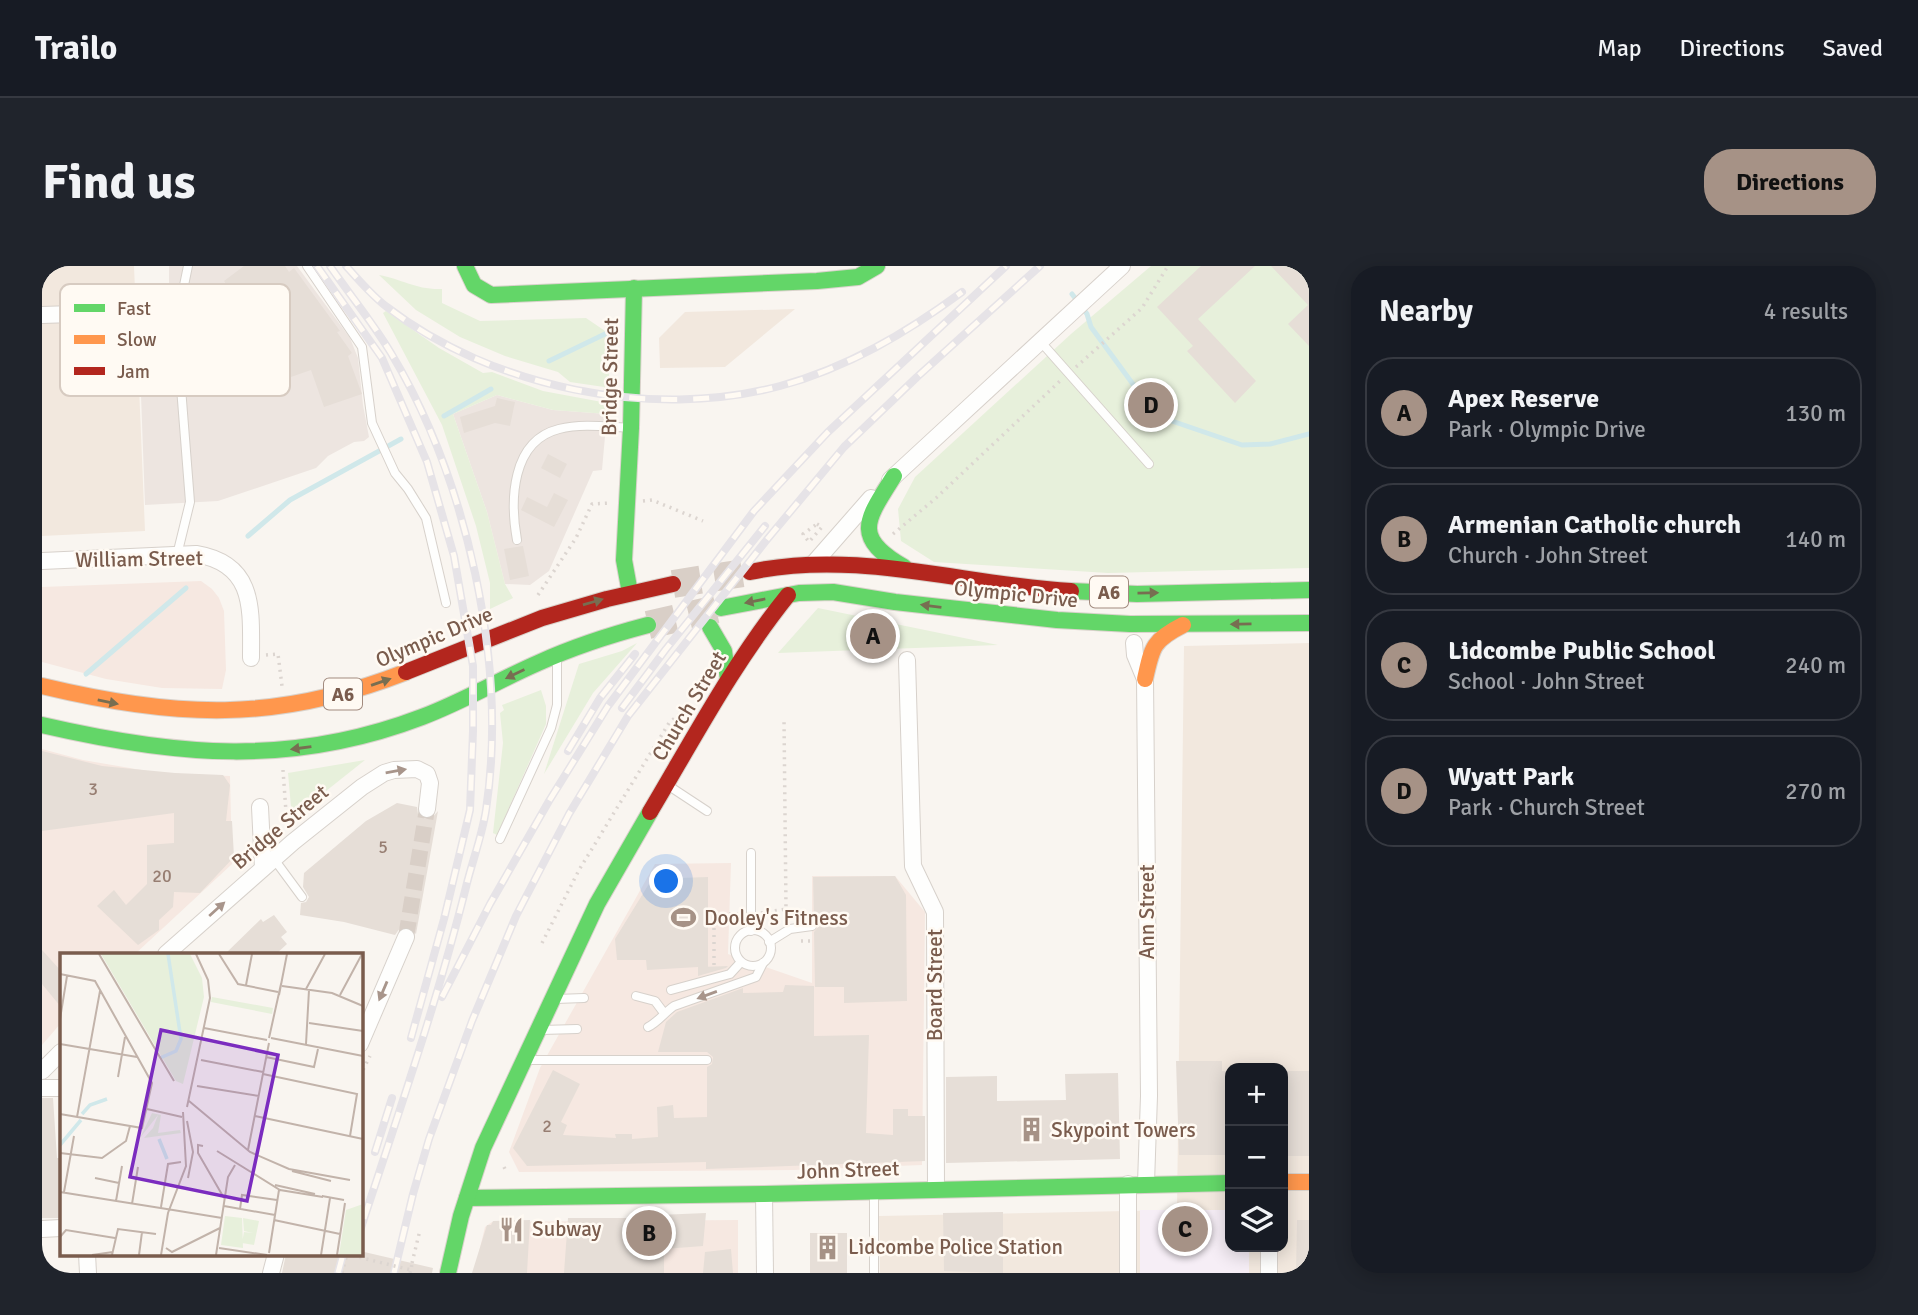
<!DOCTYPE html>
<meta charset="utf-8">
<style>
:root{--surface:#171b24;--page:#20242c;--text:#f1f3f6;--muted:#9ea1a6;--line:#363941;--accent:#a69286}
body{margin:0;font-family:Signika,sans-serif;background:var(--page);color:var(--text)}
.controls{position:absolute;right:21px;bottom:21px;display:grid;overflow:hidden;border-radius:14px;box-shadow:0 4px 18px #0003}
.controls button{width:63px;height:63px;display:grid;place-items:center;padding:0;border:0;border-bottom:2px solid var(--line);background:var(--surface);color:var(--text);font:35px sans-serif}
.you{position:absolute;left:625px;top:616px;width:24px;height:24px;margin:-18px;border:5px solid #fff;border-radius:50%;background:#1a73e8;box-shadow:0 0 0 10px #1a73e833}
.badge{display:grid;place-items:center;width:46px;height:46px;border-radius:50%;background:var(--accent);color:#111;font-size:23px;font-weight:700}
.pin{position:absolute;translate:-50% -50%;border:4px solid #fff;box-shadow:0 2px 7px #0006}
.list{margin:0;padding:0;list-style:none}
h2{display:flex;justify-content:space-between;align-items:center;height:91px;margin:0;padding:0 28px;font-size:30px}
h2 small{font-size:23px;font-weight:400;color:var(--muted)}
.list li{display:grid;grid-template-columns:46px 1fr auto;gap:21px;align-items:center;box-sizing:border-box;height:112px;margin:0 14px 14px;padding:0 14px;border:2px solid var(--line);border-radius:28px}
.list b{display:block;font-size:26px;white-space:nowrap}
.list p{margin:0;font-size:23px;white-space:nowrap;color:var(--muted)}
.list em{font-size:23px;font-style:normal;color:var(--muted)}
.icon{flex:none;width:38px;height:38px;fill:none;stroke:currentColor;stroke-width:2;stroke-linecap:round;stroke-linejoin:round}
.map{position:relative;flex:none;width:1267px;height:1007px;overflow:hidden;border-radius:28px}
header{display:flex;align-items:center;gap:42px;box-sizing:border-box;height:98px;padding:0 35px;background:var(--surface);border-bottom:2px solid var(--line)}
header strong{font-size:33px}
nav{display:flex;gap:38px;margin-inline-start:auto;font-size:24px}
.intro{display:flex;align-items:center;justify-content:space-between;box-sizing:border-box;height:168px;padding:0 42px}
h1{margin:0;font-size:49px}
.button{padding:18px 32px;border-radius:28px;background:var(--accent);color:#111;font-size:24px;font-weight:700}
main{display:flex;gap:42px;padding:0 42px}
aside{flex:1;background:var(--surface);border-radius:28px;box-shadow:0 4px 18px #0003}
.map>svg:first-child{display:block}
</style>
<header>
<strong>Trailo</strong>
<nav><a>Map</a><a>Directions</a><a>Saved</a></nav>
</header>
<div class="intro"><h1>Find us</h1><a class="button">Directions</a></div>
<main>
<div class="map">
<svg width="1267" height="1007" viewBox="0 0 1267 1007">
<rect width="100%" height="100%" fill="#f9f5f0"/>
<g fill="#f2e8de" fill-rule="evenodd">
<polygon points="0,0 92,0 103,265 0,270"/>
<polygon points="753,43 683,101 618,102 617,72 643,46"/>
<path d="M1267,377V1007H838L837,950L1135,944L1142,380ZM1188,802H1241V981H1188Z"/>
</g>
<g fill="#f6e8e1">
<polygon points="159,315 170,323 177,332 182,345 184,404 180,423 120,422 64,413 0,396 0,321"/>
<polygon points="0,483 41,494 117,507 188,510 190,598 93,688 19,688 19,757 0,779"/>
<polygon points="689,597 686,688 770,717 770,610 853,610 883,646 880,899 752,904 477,906 467,886 498,802 613,598"/>
<polygon points="696,954 696,1007 432,1007 443,961 450,956"/>
</g>
<g fill="#ede5e0">
<polygon points="127,0 255,0 308,72 316,92 321,139 327,171 322,175 312,176 286,190 274,202 176,235 103,239 99,129 127,128"/>
<polygon points="455,129 511,144 565,148 560,204 551,205 507,305 488,319 463,318 445,246 411,148"/>
</g>
<polygon fill="#f6eef6" points="1098,944 1188,944 1188,981 1207,981 1207,1007 1098,1007"/>
<g fill="#e7f0db">
<polygon points="1109,0 1267,0 1267,302 1066,307 892,296 859,275 856,243 873,211 1029,68"/>
<path d="M337,9C360,13 374,24 400,23V37L438,55L544,52L569,69L565,148L511,144L455,129L411,148L445,246L463,318L471,332L448,343V317L434,260L400,159L341,47L344,45L397,82L441,107L450,106L501,125L560,136L562,121L528,116L516,106L463,90L418,71L374,44Z"/>
<polygon points="776,342 956,379 736,387"/>
<polygon points="595,377 551,427 502,508 537,398 580,385"/>
<polygon points="499,424 504,440 504,458 455,569 451,567 461,477 458,447 462,444 460,439"/>
<polygon points="323,494 250,552 246,507"/>
</g>
<g fill="none" stroke-linecap="round" stroke-linejoin="round">
<g stroke="#d0e8ea" stroke-width="5">
<polyline points="1030,28 1045,48 1049,61 1096,125 1124,153 1200,179 1228,178 1267,168"/>
<polyline points="507,95 565,67"/>
<polyline points="402,150 449,123"/>
<polyline points="206,270 248,234 359,173"/>
<polyline points="44,408 144,322"/>
</g>
</g>
<g fill="#e6ded7">
<polygon points="202,0 243,0 247,6 252,2 298,65 295,66 310,87 306,90 320,128 282,141 269,104 223,120 213,91 231,84 182,15"/>
<polygon points="1159,0 1213,0 1156,53 1214,115 1193,137 1145,85 1151,80 1115,41"/>
<polygon points="1229,0 1267,0 1267,80 1246,58 1266,39"/>
<polygon points="455,132 473,136 468,160 453,157 422,167 418,151 453,140"/>
<polygon points="506,188 525,198 518,212 499,202"/>
<polygon points="512,227 526,234 512,261 479,244 485,231 505,241"/>
<polygon points="481,280 487,310 468,314 462,283"/>
<polygon points="0,485 60,500 133,507 181,509 188,519 184,555 190,555 192,591 158,627 132,626 131,641 117,654 117,664 96,679 55,640 72,624 84,639 105,618 105,579 132,577 132,547 0,565"/>
<polygon points="355,537 375,541 376,548 383,553 390,552 396,545 374,668 367,661 358,662 353,669 302,656 258,649 259,637 264,636 267,631 261,621 262,607 324,555"/>
<polygon points="853,610 864,629 865,735 802,737 802,721 773,721 772,666 777,660 772,654 771,611"/>
<polygon points="666,611 666,701 659,701 686,700 684,702 656,710 656,701 605,704 604,694 575,694 573,673 610,613"/>
<polygon points="232,649 245,666 239,671 245,678 233,689 182,689 219,653 221,656"/>
<polygon points="0,684 19,705 19,741 0,718"/>
<polygon points="743,719 772,720 772,770 827,769 824,867 851,869 851,843 866,843 866,850 883,850 883,895 664,903 664,896 485,900 471,882 511,804 538,818 519,856 525,859 521,869 574,872 573,868 590,868 590,873 616,871 615,841 631,839 632,852 665,851 665,801 670,798 671,791 665,786 616,786 624,756 635,746 701,722 701,727 741,726"/>
<polygon points="1134,795 1180,795 1180,805 1188,805 1188,889 1137,889"/>
<rect x="1241" y="805" width="26" height="85"/>
<polygon points="1076,807 1078,893 904,897 904,811 955,810 955,835 1024,834 1023,808"/>
<polygon points="0,832 11,832 15,892 19,892 19,952 0,952"/>
<polygon points="961,946 961,1007 902,1005 901,947"/>
<polygon points="664,947 661,980 622,983 622,1007 522,1007 526,952 593,952 593,950"/>
<polygon points="488,954 485,1007 430,1007 445,959 449,959 451,955"/>
<polygon points="1255,954 1267,954 1267,1007 1254,1007"/>
<rect x="768" y="967" width="37" height="40"/>
<polygon points="689,983 691,1007 661,1007 663,986"/>
<polygon points="318,985 391,1002 390,1007 240,1007 244,988 318,988"/>
</g>
<g fill="none" stroke-linecap="round" stroke-linejoin="round">
<polyline stroke="#d9cfc7" stroke-width="16" stroke-dasharray="16 8" stroke-linecap="butt" points="364,671 385,543"/>
<g stroke="#d9cfc7" stroke-width="28" stroke-dasharray="28 14" stroke-linecap="butt">
<polyline points="631,318 708,306"/>
<polyline points="606,359 679,342"/>
</g>
<defs>
<g id="lane">
<polyline points="265,0 320,81 330,157 353,207 366,223 384,252 404,337"/>
<polyline points="998,75 1107,198"/>
<path d="M475,274C468,235 469,175 517,163C540,157 566,161 589,162"/>
<polyline points="135,289 148,236 134,58 146,0"/>
<polyline points="627,520 665,545"/>
<polyline points="458,573 509,462 515,439 515,395"/>
<polyline points="709,587 709,665"/>
<polyline points="232,593 260,631"/>
<circle cx="711" cy="682" r="18"/>
<polyline points="727,676 748,663 770,660"/>
<polyline points="629,724 688,708 699,696"/>
<polyline points="594,730 613,735 622,747"/>
<polyline points="514,733 542,732"/>
<path d="M606,761C616,756 622,747 632,740L714,711L721,697"/>
<polyline points="500,764 535,763"/>
<polyline points="483,794 665,794"/>
<polyline points="832,927 832,1007"/>
</g>
<g id="street">
<polyline points="0,49 93,46"/>
<polyline points="848,214 1080,0"/>
<path d="M0,295L154,288C214,298 209,344 209,392"/>
<polyline points="772,297 829,232"/>
<polyline points="1092,377 1093,389 1103,413 1107,830 1104,917"/>
<polyline points="865,394 871,600 893,646 894,922"/>
<polyline points="218,541 221,602"/>
<polyline points="124,688 251,576 320,521 342,507 352,504 375,503 385,508 388,517 385,543"/>
<polyline points="318,778 364,671"/>
<polyline points="0,805 19,786"/>
<polyline points="0,822 19,822"/>
<polyline points="722,928 723,1007"/>
<polyline points="0,963 19,962"/>
<polyline points="1227,981 1227,1007"/>
<polyline points="45,988 46,1007"/>
<polyline points="229,1007 234,988"/>
<polyline points="1086,1007 1086,918"/>
</g>
<g id="fast">
<polyline points="423,0 432,19 449,29 775,15 816,11 835,0"/>
<path d="M852,210C825,253 809,271 862,301"/>
<polyline points="1029,325 1095,328 1267,324"/>
<polyline points="588,327 582,294 589,162 592,22"/>
<polyline points="679,342 757,327 791,326 853,336 1015,354 1088,358 1267,357"/>
<polyline points="668,361 682,385 686,413"/>
<path d="M0,459C134,490 249,501 380,451C420,436 457,414 496,397C531,381 568,369 606,359"/>
<polyline points="425,932 722,928 1188,917"/>
<polyline points="406,1007 419,950 441,882 555,638 608,546"/>
</g>
<g id="slow">
<path d="M1103,413C1110,381 1111,374 1141,359"/>
<path d="M0,420C133,452 234,457 364,406"/>
<polyline points="1241,916 1267,916"/>
</g>
<g id="jam">
<path d="M708,306C815,283 922,319 1029,325"/>
<polyline points="364,406 500,352 565,333 631,318"/>
<path d="M608,546C652,472 692,396 746,329"/>
</g>
</defs>
<use href="#lane" stroke="#d7d1cb" stroke-width="10"/>
<use href="#street" stroke="#d7d1cb" stroke-width="18"/>
<use href="#fast" stroke="#d9d2cb" stroke-width="18"/>
<use href="#slow" stroke="#d9d2cb" stroke-width="18"/>
<use href="#jam" stroke="#d9d2cb" stroke-width="18"/>
<g stroke="#dcd5d0" stroke-width="3.5" stroke-dasharray="2 5" stroke-linecap="butt">
<polyline points="1034,101 1100,42 1126,0"/>
<polyline points="601,235 610,234 661,255"/>
<polygon points="775,258 780,261 767,276 761,268"/>
<polyline points="851,268 894,232 1018,115"/>
<polyline points="496,329 534,272 550,238 569,237"/>
<polyline points="851,386 849,385 852,357"/>
<polyline points="224,389 236,388 240,420"/>
<polyline points="241,504 245,560"/>
<polyline points="719,647 744,643 742,453"/>
<polyline points="666,648 697,648"/>
<polyline points="672,648 672,701"/>
<polyline points="759,675 770,675"/>
<polyline points="500,677 537,604 627,457 648,439"/>
<polyline points="318,810 328,790"/>
<polyline points="462,901 464,905"/>
<polyline points="370,997 378,964"/>
<polyline points="300,1007 305,988"/>
<polyline points="368,1007 369,1004"/>
</g>
<use href="#lane" stroke="#fefefd" stroke-width="8"/>
<use href="#street" stroke="#fefefd" stroke-width="16"/>
<use href="#fast" stroke="#63d668" stroke-width="16"/>
<use href="#slow" stroke="#ff974d" stroke-width="16"/>
<use href="#jam" stroke="#b3261e" stroke-width="16"/>
<defs>
<g id="rail">
<polyline points="275,0 340,92 385,196 412,290 431,400 431,465 428,544 402,653 369,772"/>
<path d="M288,0C308,29 331,57 349,87C425,214 466,397 444,544C440,570 430,596 424,621C395,737 355,851 318,965"/>
<path d="M304,0C317,14 330,30 345,41C450,122 610,154 738,120C805,102 864,67 920,26"/>
<polyline points="580,442 624,383 723,260"/>
<polyline points="526,485 558,432 593,388"/>
<polyline points="400,731 448,638 507,535 566,440 712,245 786,166 964,0"/>
<polyline points="333,886 350,832"/>
<polyline points="296,1007 301,988"/>
<polyline points="352,1007 371,928 387,873 430,755 474,650 527,548 586,450 723,276 802,181 875,111 998,0"/>
</g>
</defs>
<use href="#rail" stroke="#e6e3e7" stroke-width="8"/>
<use href="#rail" stroke="#fffaf3" stroke-width="5" stroke-dasharray="16" stroke-linecap="butt"/>
<polyline stroke="#dcd5d0" stroke-width="3.5" stroke-dasharray="2 5" stroke-linecap="butt" points="304,988 369,1004 370,997"/>
</g>
<defs><path id="oneway-solid" d="M-6-.8H1V-3.2L6.5 0L1 3.2V.8H-6Z" transform="scale(1.75)"/></defs>
<g fill="#776e51">
<use href="#oneway-solid" transform="translate(1106 327) rotate(-1)"/>
<use href="#oneway-solid" transform="translate(713 335) rotate(169)"/>
<use href="#oneway-solid" transform="translate(551 336) rotate(-16)"/>
<use href="#oneway-solid" transform="translate(889 340) rotate(-173)"/>
<use href="#oneway-solid" transform="translate(1199 358) rotate(179)"/>
<use href="#oneway-solid" transform="translate(473 408) rotate(154)"/>
<use href="#oneway-solid" transform="translate(339 416) rotate(-19)"/>
<use href="#oneway-solid" transform="translate(66 436) rotate(12)"/>
<use href="#oneway-solid" transform="translate(259 482) rotate(172)"/>
</g>
<g fill="#a8958b">
<use href="#oneway-solid" transform="translate(354 505) rotate(-10)"/>
<use href="#oneway-solid" transform="translate(175 643) rotate(-42)"/>
<use href="#oneway-solid" transform="translate(341 725) rotate(113)"/>
<use href="#oneway-solid" transform="translate(665 729) rotate(160)"/>
</g>
<defs>
<symbol id="stadium-bare" viewBox="-9 -9 18 18"><path d="M0-5a6.5 5 0 1 0 0 10a6.5 5 0 1 0 0-10ZM-3.5-1.8h7v3.6h-7Z" fill="#a69286" stroke="#fffaf3" stroke-width="2.5" paint-order="stroke"/></symbol>
<symbol id="building-bare" viewBox="-9 -9 18 18"><path d="M-4-6H4V6H1V3H-1V6H-4ZM-2.5-4.3h1.7v1.8h-1.7ZM.8-4.3h1.7v1.8H.8ZM-2.5-1h1.7V.8h-1.7ZM.8-1h1.7V.8H.8Z" fill="#a69286" stroke="#fffaf3" stroke-width="2.5" paint-order="stroke"/></symbol>
<symbol id="restaurant-bare" viewBox="-9 -9 18 18"><path d="M-5-6h1v4h1v-4h1v4h1v-4h1v5L-1.5 .5V6h-2V.5L-5-1ZM5-6V6H3V1.5H1.5Q1.5-4 5-6Z" fill="#a69286" stroke="#fffaf3" stroke-width="2.5" paint-order="stroke"/></symbol>
</defs>
<g fill-rule="evenodd">
<use href="#stadium-bare" x="624" y="634" width="35" height="35"/>
<use href="#building-bare" x="972" y="846" width="35" height="35"/>
<use href="#restaurant-bare" x="452" y="946" width="35" height="35"/>
<use href="#building-bare" x="768" y="964" width="35" height="35"/>
</g>
<g text-anchor="middle" stroke-width="5" stroke-linejoin="round" paint-order="stroke">
<g font-size="18" fill="#977e72">
<text x="51" y="529">3</text>
<text x="341" y="587">5</text>
<text x="120" y="616">20</text>
<text x="505" y="866">2</text>
</g>
<g fill="#fffaf3" stroke="#a28b7f" stroke-width="2">
<rect x="1048" y="310.5" width="38" height="31" rx="5"/>
<rect x="282" y="412.5" width="38" height="31" rx="5"/>
</g>
<g font-size="19" font-weight="bold" fill="#7a5c4d">
<text x="1067" y="333">A6</text>
<text x="301" y="435">A6</text>
</g>
<g font-size="21" fill="#7a5c4d" stroke="#fffaf3">
<text transform="translate(568 111) rotate(-89)" y="7">Bridge Street</text>
<text transform="translate(97 293) rotate(-1)" y="7">William Street</text>
<text transform="translate(974 328) rotate(6)" y="7">Olympic Drive</text>
<text transform="translate(392 371) rotate(-23)" y="7">Olympic Drive</text>
<text transform="translate(647 440) rotate(-59)" y="7">Church Street</text>
<text transform="translate(238 561) rotate(-40)" y="7">Bridge Street</text>
<text transform="translate(1105 646) rotate(-90)" y="7">Ann Street</text>
<text transform="translate(893 719) rotate(-90)" y="7">Board Street</text>
<text transform="translate(806 904) rotate(-2)" y="7">John Street</text>
</g>
<g font-size="21" fill="#7a5c4d" stroke="#fffaf3" text-anchor="start">
<text x="662" y="659">Dooley's Fitness</text>
<text x="1009" y="871">Skypoint Towers</text>
<text x="490" y="970">Subway</text>
<text x="806" y="988">Lidcombe Police Station</text>
</g>
</g>
<g transform="translate(18 687)">
<rect width="303" height="303" fill="#f9f5f0"/>
<path d="M41,1H130L142,25L144,44L123,131L116,128ZM152,44L213,55L212,61L151,49ZM92,160L101,162L98,180L120,177L121,180L84,185L93,175L98,162L80,185ZM303,251V302H279L286,257ZM165,263L182,265L183,295L161,292ZM183,265L199,268L194,292L182,290L184,279L193,280L184,278Z" fill="#e7f0db"/>
<path fill="none" stroke="#d0e8ea" stroke-width="3.5" d="M100,105L116,98L121,86L108,1M22,161L30,152L47,146M99,186L107,206M0,192L21,167"/>
<path fill="none" stroke="#c2b3aa" stroke-width="2" d="M39,1L114,128M159,1L178,31L218,39M0,21L35,28L92,130L82,175L0,161M186,32L192,1M222,33L272,40L303,53M246,36L265,1M219,42L227,1M280,42L302,1M0,66L7,23M249,70L303,78M144,75L207,87M209,85L221,31M211,85L303,103M0,91L77,104M246,91L249,37M206,104L254,114L258,96M141,107L203,119M203,121L297,141L290,183M58,124L65,84M137,133L199,143M129,148L190,199L229,216L290,227M127,154L150,45L148,27L136,1M87,156L122,164M195,163L303,186M17,164L40,38M127,168L133,199L128,225M143,193L138,192V200L164,245M188,197L209,90M157,198L220,237L263,244M0,200L42,205L66,188L70,173M232,218L271,228M35,225L59,230M215,232L255,241M0,239L113,257M4,239L14,183M262,243L284,247M56,248L62,213M72,251L78,214M164,253L215,262M101,254L108,211L121,209M180,256L182,242L217,247M113,257L162,265M214,267L280,281M0,284L6,277L55,285M106,295L112,299L160,275M159,295L207,302M209,300L219,237M32,302L53,299M52,302L58,276L96,281M79,302L82,279M101,302L108,260L126,213L123,159M156,302L168,224L175,212M261,302L270,245M277,302L285,250"/>
<path fill="#7b2cbf" fill-opacity="0.15" stroke="#7b2cbf" stroke-width="3.5" d="M101,77L218,102L187,248L70,224Z"/>
<rect width="303" height="303" fill="none" stroke="#7a5c4d" stroke-width="3.5"/>
</g>
<rect x="18" y="18" width="230" height="112" rx="10" fill="#fffaf3" stroke="#d7cbc1" stroke-width="2"/>
<rect x="32" y="38" width="31" height="8" fill="#63d668"/>
<rect x="32" y="69" width="31" height="9" fill="#ff974d"/>
<rect x="32" y="101" width="31" height="8" fill="#b3261e"/>
<g font-size="19" fill="#7a5c4d">
<text x="75" y="49">Fast</text>
<text x="75" y="80">Slow</text>
<text x="75" y="112">Jam</text>
</g>
</svg>
<div class="controls">
<button>+</button>
<button>−</button>
<button><svg class="icon" aria-label="layers" viewBox="0 0 24 24"><path d="M12 4l9 5-9 5-9-5zM3 14l9 5 9-5"/></svg></button>
</div>
<div class="you"></div>
<div class="pin badge" style="left:831px;top:370px">A</div>
<div class="pin badge" style="left:607px;top:967px">B</div>
<div class="pin badge" style="left:1143px;top:963px">C</div>
<div class="pin badge" style="left:1109px;top:139px">D</div>
</div>
<aside>
<h2>Nearby<small>4 results</small></h2>
<ul class="list">
<li><span class="badge">A</span><div><b>Apex Reserve</b><p>Park · Olympic Drive</p></div><em>130 m</em></li>
<li><span class="badge">B</span><div><b>Armenian Catholic church</b><p>Church · John Street</p></div><em>140 m</em></li>
<li><span class="badge">C</span><div><b>Lidcombe Public School</b><p>School · John Street</p></div><em>240 m</em></li>
<li><span class="badge">D</span><div><b>Wyatt Park</b><p>Park · Church Street</p></div><em>270 m</em></li>
</ul>
</aside>
</main>
